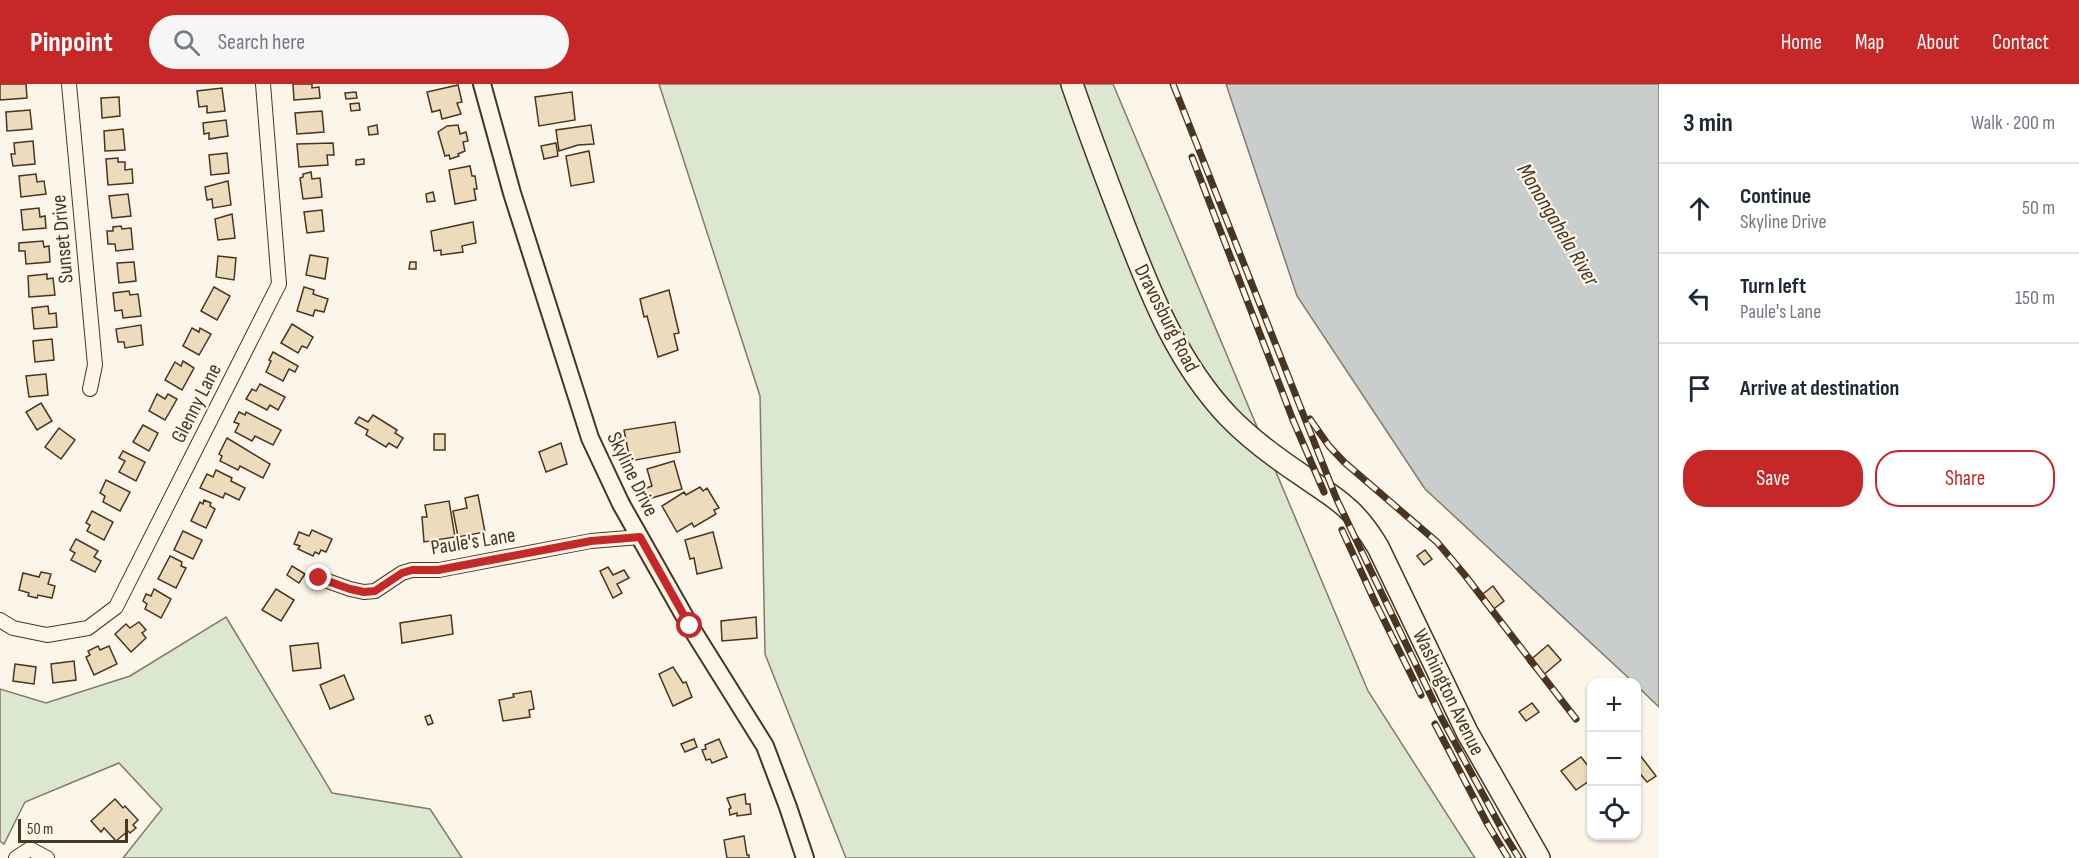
<!DOCTYPE html>
<meta charset="utf-8">
<style>
:root{--surface:#fff;--page:#f6f6f7;--text:#1f2937;--muted:#747a83;--line:#e0e1e3;--accent:#c62828}
body{margin:0;font-family:"Sofia Sans Condensed",sans-serif;background:var(--page);color:var(--text)}
.controls{position:absolute;right:18px;bottom:18px;display:grid;overflow:hidden;border-radius:12px;box-shadow:0 2px 4px #0004}
.controls button{width:54px;height:54px;display:grid;place-items:center;padding:0;border:0;border-bottom:2px solid var(--line);background:var(--surface);color:var(--text);font:30px sans-serif}
.scale{position:absolute;left:18px;bottom:15px;width:110px;box-sizing:border-box;padding-left:6px;border:3px solid #4a3520;border-top:0;font-size:16px;line-height:21px;white-space:nowrap;color:#4a3520;-webkit-text-stroke:4px #fbf6e9;paint-order:stroke}
.stop{position:absolute;width:18px;height:18px;margin:-14px;border:4px solid #c62828;border-radius:50%;background:#fff}
.stop.end{background:#c62828;border-color:#fff;box-shadow:0 2px 6px #0008}
.list{margin:0;padding:0;list-style:none}
h2{display:flex;justify-content:space-between;align-items:center;height:78px;margin:0;padding:0 24px;font-size:26px}
h2 small{font-size:20px;font-weight:400;color:var(--muted)}
.list li{display:grid;grid-template-columns:39px 1fr auto;gap:18px;align-items:center;box-sizing:border-box;height:90px;padding:0 24px;border-top:2px solid var(--line)}
.list b{display:block;font-size:22px;white-space:nowrap}
.list p{margin:0;font-size:20px;white-space:nowrap;color:var(--muted)}
.list em{font-size:20px;font-style:normal;color:var(--muted)}
.actions{display:flex;gap:12px;padding:18px 24px}
.actions a{flex:1;padding:14px 0;border:2px solid var(--accent);border-radius:24px;text-align:center;font-size:21px;color:var(--accent)}
.actions .main{background:var(--accent);color:#fff}
.icon{flex:none;width:33px;height:33px;fill:none;stroke:currentColor;stroke-width:2;stroke-linecap:round;stroke-linejoin:round}
.map{position:relative;flex:none;width:1659px;height:774px;overflow:hidden}
header{display:flex;align-items:center;gap:36px;box-sizing:border-box;height:84px;padding:0 30px;background:var(--accent);color:#fff}
header strong{font-size:28px}
nav{display:flex;gap:33px;margin-inline-start:auto;font-size:21px}
.search{width:420px;height:54px;background:var(--page);display:flex;align-items:center;gap:15px;box-sizing:border-box;padding:0 21px;border-radius:33px;color:var(--muted);font-size:22px}
main{display:flex}
aside{flex:1;background:var(--surface)}
.map>svg:first-child{display:block}
</style>
<header>
<strong>Pinpoint</strong>
<div class="search"><svg class="icon" aria-label="search" viewBox="0 0 24 24"><circle cx="10" cy="10" r="6"/><path d="M15 15l6 6"/></svg>Search here</div>
<nav><a>Home</a><a>Map</a><a>About</a><a>Contact</a></nav>
</header>
<main>
<div class="map">
<svg width="1659" height="774" viewBox="0 0 1659 774">
<rect width="100%" height="100%" fill="#fbf6e9"/>
<g fill="#dce7d0" stroke="#887966" stroke-width="1.5">
<polygon points="659,0 1113,0 1368,607 1475,774 846,774 765,570 760,312"/>
<polygon points="226,533 332,709 430,725 462,774 123,774 162,725 119,679 25,718 4,760 0,757 0,605 46,619 130,592"/>
</g>
<polygon fill="#c9cecd" stroke="#887966" stroke-width="1.5" points="1226,0 1659,0 1659,623 1637,602 1636,598 1633,598 1425,405 1297,212"/>
<g fill="#ecdcbc" stroke="#4a3520" stroke-width="1.5">
<polygon points="0,0 26,0 27,14 0,16"/>
<polygon points="293,0 312,0 312,4 319,3 320,14 294,16"/>
<polygon points="458,1 462,18 457,19 461,30 442,35 440,26 432,28 427,8"/>
<polygon points="222,4 225,27 207,29 207,22 199,23 197,7"/>
<polygon points="356,8 357,14 346,15 345,9"/>
<polygon points="572,8 575,36 539,42 535,13"/>
<polygon points="119,13 120,32 102,34 101,14"/>
<polygon points="359,19 360,26 351,27 350,20"/>
<polygon points="30,26 32,45 7,47 6,28"/>
<polygon points="322,27 324,48 297,50 295,29"/>
<polygon points="226,36 228,52 209,55 209,49 204,50 203,39"/>
<polygon points="377,41 378,50 369,51 368,43"/>
<polygon points="458,41 460,50 466,48 468,57 463,58 465,67 458,70 459,72 450,75 449,71 445,72 438,48 447,42"/>
<polygon points="591,41 594,60 578,61 559,67 556,46"/>
<polygon points="123,45 125,66 105,67 104,47"/>
<polygon points="33,57 35,80 13,82 11,70 15,70 14,59"/>
<polygon points="333,59 334,71 327,71 328,81 299,83 297,60"/>
<polygon points="556,59 558,72 544,75 541,62"/>
<polygon points="589,67 594,98 571,102 566,72"/>
<polygon points="227,69 229,89 211,91 209,71"/>
<polygon points="118,74 118,78 125,78 125,86 132,85 133,99 108,101 106,75"/>
<polygon points="364,75 364,80 356,81 356,76"/>
<polygon points="470,82 472,92 475,92 477,105 474,105 476,116 455,120 449,86"/>
<polygon points="311,88 312,95 320,94 322,113 303,115 300,94 303,93 303,90"/>
<polygon points="36,90 37,98 44,97 46,110 21,113 19,92"/>
<polygon points="228,97 231,121 213,124 212,115 207,116 205,103"/>
<polygon points="433,108 435,117 427,118 426,110"/>
<polygon points="128,110 131,132 112,134 109,112"/>
<polygon points="39,124 40,133 45,132 46,144 23,146 21,126"/>
<polygon points="322,126 324,147 307,149 304,128"/>
<polygon points="232,130 235,154 218,156 215,135"/>
<polygon points="473,138 476,159 462,162 463,168 441,171 441,166 434,167 431,147"/>
<polygon points="121,142 122,145 131,144 133,165 116,167 115,160 108,160 107,147 113,147 113,143"/>
<polygon points="43,157 44,163 49,162 50,178 26,180 25,167 19,167 19,159"/>
<polygon points="310,171 328,174 325,195 306,191"/>
<polygon points="218,172 236,174 234,196 216,193"/>
<polygon points="134,178 136,197 119,199 117,179"/>
<polygon points="410,178 416,178 416,185 409,185"/>
<polygon points="47,190 47,195 53,194 55,211 29,213 28,192"/>
<polygon points="214,203 230,212 217,236 201,227"/>
<polygon points="304,203 314,206 313,210 328,215 324,228 315,226 313,232 297,227"/>
<polygon points="669,206 679,249 674,250 678,266 658,273 647,232 644,233 640,215"/>
<polygon points="129,207 130,211 138,210 141,232 123,234 122,226 115,227 113,209"/>
<polygon points="48,222 49,230 56,229 57,243 34,245 32,224"/>
<polygon points="292,240 313,253 307,264 302,262 298,269 281,259"/>
<polygon points="141,241 143,261 125,264 124,258 118,258 116,245"/>
<polygon points="192,244 199,248 200,244 211,250 199,271 183,262"/>
<polygon points="52,255 54,276 35,278 33,257"/>
<polygon points="273,268 298,282 295,288 289,285 283,297 266,288 271,277 269,276"/>
<polygon points="183,277 194,284 182,306 165,296 175,278 181,282"/>
<polygon points="46,290 48,311 29,313 26,292"/>
<polygon points="260,300 285,313 278,326 270,321 267,326 246,315 252,305 256,307"/>
<polygon points="157,310 165,315 168,310 177,315 165,336 149,327"/>
<polygon points="41,319 52,337 37,346 26,328"/>
<polygon points="239,328 245,331 246,328 281,346 273,361 255,352 252,357 235,348 239,340 234,338"/>
<polygon points="373,331 397,346 395,349 403,354 397,364 389,359 386,363 366,351 368,346 355,339 359,333 368,338"/>
<polygon points="675,338 680,368 630,377 624,346"/>
<polygon points="143,341 158,349 149,367 133,358"/>
<polygon points="59,344 75,356 61,375 45,363"/>
<rect x="434" y="350" width="11" height="16"/>
<polygon points="227,354 270,380 263,394 240,382 238,386 220,377 222,372 219,370"/>
<polygon points="561,359 567,380 546,388 539,368"/>
<polygon points="123,367 145,378 136,397 119,388 125,377 119,374"/>
<polygon points="674,377 682,405 645,416 641,406 652,402 647,385"/>
<polygon points="216,386 232,394 231,397 245,404 239,416 225,409 223,414 200,404 207,390 213,393"/>
<polygon points="106,396 130,408 120,427 103,418 105,412 100,409"/>
<polygon points="700,403 703,407 707,404 719,424 714,426 716,430 694,443 692,439 677,448 662,422 684,408 686,411"/>
<polygon points="478,411 485,448 458,453 453,427 467,424 465,414"/>
<polygon points="204,416 211,419 210,422 215,425 206,444 191,437 200,418 203,420"/>
<polygon points="449,417 455,453 424,458 422,433 427,433 425,421"/>
<polygon points="92,427 113,438 104,456 87,447 90,441 86,439"/>
<polygon points="312,446 332,455 326,468 321,466 319,470 315,468 313,472 298,465 300,462 294,460 299,448 309,452"/>
<polygon points="183,447 202,456 193,475 174,466"/>
<polygon points="713,448 722,484 697,490 694,474 690,475 685,456"/>
<polygon points="76,455 98,467 94,473 101,477 95,488 71,476 75,469 70,466"/>
<polygon points="1425,466 1432,475 1424,481 1417,472"/>
<polygon points="170,472 182,478 181,482 186,484 176,504 158,495"/>
<polygon points="292,482 305,490 299,499 287,491"/>
<polygon points="608,483 613,491 624,486 629,494 617,500 622,509 613,514 600,487"/>
<polygon points="41,488 51,490 48,500 55,502 52,514 38,511 37,514 28,512 29,509 19,506 23,489 39,493"/>
<polygon points="1493,502 1504,517 1491,527 1479,513"/>
<polygon points="154,505 171,515 161,534 145,525 147,520 143,517 146,510 151,512"/>
<polygon points="276,505 294,516 281,537 262,526"/>
<polygon points="451,531 453,550 402,559 400,539"/>
<polygon points="756,533 757,554 722,557 721,537"/>
<polygon points="139,538 146,546 142,549 146,554 131,568 115,550 126,540 130,544"/>
<polygon points="318,559 321,584 293,587 290,562"/>
<polygon points="1548,561 1561,576 1541,593 1528,578"/>
<polygon points="98,562 100,566 109,562 117,580 94,591 86,573 90,571 88,567"/>
<polygon points="74,577 76,596 53,599 51,580"/>
<polygon points="15,580 36,583 34,600 13,597"/>
<polygon points="673,583 683,599 686,598 692,613 673,622 659,590"/>
<polygon points="344,591 354,615 330,625 320,601"/>
<polygon points="531,607 534,625 529,626 530,633 503,637 499,616 514,613 513,610"/>
<polygon points="1532,619 1539,628 1526,637 1519,628"/>
<polygon points="430,631 433,639 428,641 425,633"/>
<polygon points="694,655 697,663 685,668 681,660"/>
<polygon points="719,655 727,673 712,679 710,675 706,676 702,666 706,665 705,661"/>
<polygon points="1636,666 1656,692 1647,698 1636,685"/>
<polygon points="1581,673 1592,687 1592,695 1576,706 1561,687"/>
<polygon points="745,710 746,720 750,720 751,730 737,732 737,729 730,731 729,725 731,724 727,714"/>
<polygon points="115,715 123,724 125,722 138,736 133,741 136,744 130,749 128,747 116,757 104,744 101,748 91,737"/>
<polygon points="744,752 747,771 749,771 749,774 727,774 724,756"/>
</g>
<g fill="none" stroke-linecap="round" stroke-linejoin="round">
<defs>
<g id="minor">
<polyline points="69,0 95,281 90,305"/>
<polyline points="319,494 350,505 364,508 375,507 402,489 412,486 439,486 591,457 640,453"/>
<polyline points="0,536 13,544 47,551 88,544 116,523 279,200 263,0"/>
<polyline points="16,774 30,765 47,774"/>
</g>
<polyline id="tertiary" points="482,0 512,109 590,354 621,420 690,542 765,662 788,723 805,774"/>
<path id="primary" d="M1072,0C1089,49 1107,97 1126,146C1152,213 1178,279 1228,332C1250,355 1276,374 1303,392C1317,402 1334,412 1347,424C1360,435 1369,448 1378,463L1467,648L1539,774"/>
</defs>
<use href="#minor" stroke="#4a3520" stroke-width="16"/>
<use href="#tertiary" stroke="#4a3520" stroke-width="20"/>
<use href="#primary" stroke="#4a3520" stroke-width="24"/>
<use href="#minor" stroke="#fbf6e9" stroke-width="14"/>
<use href="#tertiary" stroke="#fbf6e9" stroke-width="16"/>
<use href="#primary" stroke="#fbf6e9" stroke-width="21"/>
<defs>
<g id="rail">
<polyline points="1173,0 1337,416 1441,633 1506,753 1519,774"/>
<polyline points="1192,73 1293,336 1324,408"/>
<polyline points="1310,335 1329,362 1344,378 1437,458 1464,490 1576,635"/>
<polyline points="1342,446 1376,520 1421,611"/>
<polyline points="1435,640 1488,741 1508,774"/>
</g>
</defs>
<use href="#rail" stroke="#4a3520" stroke-width="7"/>
<use href="#rail" stroke="#fbf6e9" stroke-width="4.5" stroke-dasharray="14" stroke-linecap="butt"/>
</g>
<g fill="none" stroke-linecap="round" stroke-linejoin="round">
<polyline stroke="#c62828" stroke-width="8" points="319,494 350,505 364,508 375,507 402,489 412,486 438,486 591,457 640,453 690,542"/>
</g>
<g text-anchor="middle" stroke-width="4.5" stroke-linejoin="round" paint-order="stroke">
<g font-size="21" fill="#4a3520" stroke="#fbf6e9">
<text transform="translate(62 155) rotate(-95)" y="7">Sunset Drive</text>
<text transform="translate(1167 234) rotate(63)" y="7">Dravosburg Road</text>
<text transform="translate(196 319) rotate(-63)" y="7">Glenny Lane</text>
<text transform="translate(633 390) rotate(64)" y="7">Skyline Drive</text>
<text transform="translate(473 457) rotate(-9)" y="7">Paule's Lane</text>
<text transform="translate(1449 608) rotate(64)" y="7">Washington Avenue</text>
</g>
<g font-size="22" font-style="italic" fill="#4a3520" stroke="#fbf6e9">
<text transform="translate(1559 140) rotate(59)" y="8">Monongahela River</text>
</g>
</g>
</svg>
<div class="controls">
<button>+</button>
<button>−</button>
<button><svg class="icon" aria-label="locate" viewBox="0 0 24 24"><circle cx="12" cy="12" r="6"/><path d="M12 2v4M12 18v4M2 12h4M18 12h4"/></svg></button>
</div>
<div class="scale">50 m</div>
<div class="stop" style="left:690px;top:542px"></div>
<div class="stop end" style="left:319px;top:494px"></div>
</div>
<aside>
<h2>3 min<small>Walk · 200 m</small></h2>
<ul class="list">
<li><svg class="icon" aria-label="ahead" viewBox="0 0 24 24"><path d="M12 20V5M6 11l6-6 6 6"/></svg><div><b>Continue</b><p>Skyline Drive</p></div><em>50 m</em></li>
<li><svg class="icon" aria-label="left" viewBox="0 0 24 24"><path d="M17 20v-9H6M10 6l-5 5 5 5"/></svg><div><b>Turn left</b><p>Paule's Lane</p></div><em>150 m</em></li>
<li><svg class="icon" aria-label="arrive" viewBox="0 0 24 24"><path d="M6 21V4h12l-3 4 3 4H6"/></svg><div><b>Arrive at destination</b></div></li>
</ul>
<div class="actions"><a class="main">Save</a><a>Share</a></div>
</aside>
</main>
